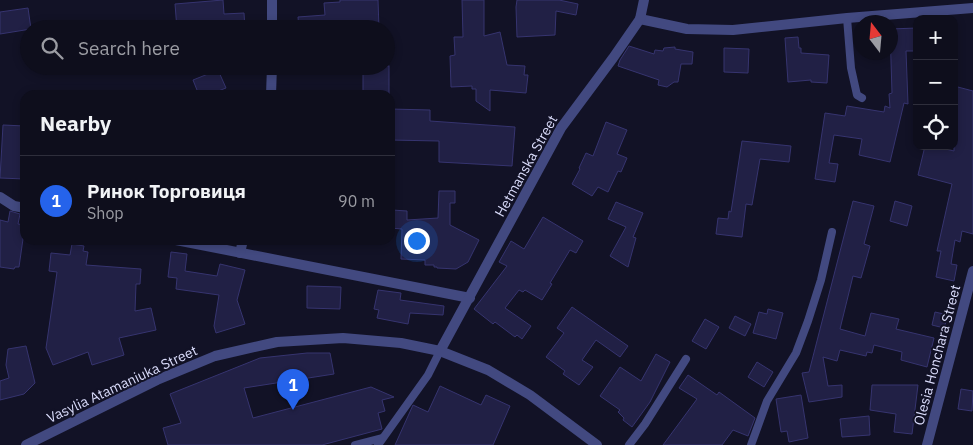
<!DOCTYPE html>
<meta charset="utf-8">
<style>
:root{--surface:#0e0e1c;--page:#1c1c29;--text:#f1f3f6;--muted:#9b9ca3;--line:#2e2e3b;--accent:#2563eb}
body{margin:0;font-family:"IBM Plex Sans",sans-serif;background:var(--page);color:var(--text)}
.controls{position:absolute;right:15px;top:15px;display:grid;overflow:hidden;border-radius:10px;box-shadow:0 2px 8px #0003}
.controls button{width:45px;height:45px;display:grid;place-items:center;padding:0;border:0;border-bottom:1px solid var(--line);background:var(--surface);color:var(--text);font:25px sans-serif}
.compass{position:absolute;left:853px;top:15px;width:45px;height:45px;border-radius:50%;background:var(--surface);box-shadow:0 2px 8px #0003;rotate:344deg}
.you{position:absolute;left:416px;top:240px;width:18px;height:18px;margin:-12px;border:4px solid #fff;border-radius:50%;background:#1a73e8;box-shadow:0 0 0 8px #1a73e833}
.badge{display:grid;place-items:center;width:32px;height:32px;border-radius:50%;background:var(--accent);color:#fff;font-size:16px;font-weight:700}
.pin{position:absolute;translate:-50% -41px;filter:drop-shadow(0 1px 2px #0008)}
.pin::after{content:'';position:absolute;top:26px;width:18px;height:15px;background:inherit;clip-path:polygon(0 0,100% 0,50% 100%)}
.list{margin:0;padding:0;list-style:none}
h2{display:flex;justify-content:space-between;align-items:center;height:65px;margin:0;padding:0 20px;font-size:21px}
h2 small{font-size:16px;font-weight:400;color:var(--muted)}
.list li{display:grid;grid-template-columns:32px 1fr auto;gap:15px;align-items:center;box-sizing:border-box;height:90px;padding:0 20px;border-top:1px solid var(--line)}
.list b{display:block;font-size:19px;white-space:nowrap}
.list p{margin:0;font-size:16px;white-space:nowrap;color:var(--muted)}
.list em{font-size:16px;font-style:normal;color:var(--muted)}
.icon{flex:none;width:28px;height:28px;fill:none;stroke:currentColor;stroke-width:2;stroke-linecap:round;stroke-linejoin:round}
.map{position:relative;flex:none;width:973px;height:445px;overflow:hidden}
.search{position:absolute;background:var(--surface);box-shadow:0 2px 8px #0003;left:20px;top:20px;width:375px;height:55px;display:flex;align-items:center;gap:12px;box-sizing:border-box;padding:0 18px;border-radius:28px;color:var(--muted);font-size:19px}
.panel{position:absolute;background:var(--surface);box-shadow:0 2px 8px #0003;left:20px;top:90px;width:375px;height:155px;border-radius:15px}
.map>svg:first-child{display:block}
</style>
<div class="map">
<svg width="973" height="445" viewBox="0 0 973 445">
<rect width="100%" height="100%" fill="#121226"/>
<g fill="#212045" stroke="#36346f">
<polygon points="223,0 224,14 244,13 245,29 177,29 175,4"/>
<polygon points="340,0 378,0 379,29 299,29 298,17 325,15 324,3 340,2"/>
<polygon points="462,0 484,0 484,36 500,32 507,65 525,66 524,75 528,75 526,93 490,90 490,111 476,101 476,89 472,89 472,86 451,87 450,56 455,55 454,37 463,37"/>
<polygon points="517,0 559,0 578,4 576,15 556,11 555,35 517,37 516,7"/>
<polygon points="28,8 31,29 0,34 0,12"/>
<polygon points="917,28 917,51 906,51 908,104 904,103 890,162 859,155 862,139 834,135 829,163 838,164 835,182 815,179 825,113 845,116 847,106 884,112 885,106 890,108 889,94 892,93 890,29"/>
<polygon points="798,37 799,48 801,48 801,53 829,55 827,83 811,82 811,80 788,82 785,38"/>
<polygon points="629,46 654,54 655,50 663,51 664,48 675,47 675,49 693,52 692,64 681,64 678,82 674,82 667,87 658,85 659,80 618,66 620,60"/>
<polygon points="724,48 749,49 748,73 724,72"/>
<rect x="363" y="66" width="26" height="29"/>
<polygon points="218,70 226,88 208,95 199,95 193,80"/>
<polygon points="954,86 973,91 973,234 962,231 960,242 955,240 951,264 957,265 954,281 936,277 941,251 937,251 952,184 918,175 925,146 933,146 954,151"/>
<polygon points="390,109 430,110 430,121 515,127 512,166 439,162 439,141 390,140"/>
<polygon points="606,122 627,130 617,154 627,158 621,172 618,171 608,192 598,187 592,196 572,184 580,169 579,168 586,153 593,156"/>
<polygon points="3,125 25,126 25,179 0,178"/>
<polygon points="742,141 791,146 789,162 760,159 752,205 746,204 742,237 716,234 718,218 728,219 729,211 731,212"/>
<polygon points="439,191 455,191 455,203 450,203 450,225 479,240 468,262 456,269 437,268 437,267 434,267 434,265 425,265 425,260 401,259 402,229 390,228 392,210 407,211 407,220 438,218"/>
<polygon points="853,201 874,206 864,244 870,246 861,278 853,276 840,329 865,336 871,313 899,319 896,329 934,338 927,367 901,360 902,352 874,345 872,353 867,352 866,356 840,350 837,361 823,357 828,386 842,385 842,397 809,402 802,373 809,372"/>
<polygon points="895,201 912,206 907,226 890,221"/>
<polygon points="616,202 643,213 633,237 636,238 628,267 610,256 626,227 608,219"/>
<polygon points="10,211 20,214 18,224 25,225 19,267 15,267 14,269 0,267 0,220 8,222"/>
<polygon points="543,217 583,241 576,253 570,250 550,283 552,284 542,300 525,290 523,292 519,290 505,308 531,326 522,339 517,335 515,337 495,322 493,324 474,309 507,266 499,262 511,241 524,249"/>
<polygon points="72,244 84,246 83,251 88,252 86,265 141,269 140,284 136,284 135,311 151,308 156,330 119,338 124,355 92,365 88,352 53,365 46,348 57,272 49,271 51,253 70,255"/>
<polygon points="171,252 187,254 185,271 217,276 220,264 245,270 237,300 245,324 216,333 214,326 219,295 176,289 177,278 168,277"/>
<polygon points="307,286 341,287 340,309 307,308"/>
<polygon points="378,290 401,293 400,300 444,306 443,315 410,313 408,324 377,318 379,310 374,309"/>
<polygon points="572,307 628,346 620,357 596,340 582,360 593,367 579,385 563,374 565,371 546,357 564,333 557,328"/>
<polygon points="768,309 783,313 776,339 753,333 759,312 767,314"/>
<polygon points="935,312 948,315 944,328 932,325"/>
<polygon points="735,316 751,324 745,336 729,328"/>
<polygon points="705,319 719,327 706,349 692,341"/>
<polygon points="26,346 35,383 24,394 0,400 0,381 9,378 6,365 8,349"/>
<polygon points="307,353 330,353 334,374 244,388 253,418 371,387 394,397 382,400 385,411 378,413 382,429 322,445 168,445 163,428 181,423 170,394 260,358"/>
<polygon points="656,354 670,362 650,402 632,427 623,420 624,418 618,412 620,410 600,396 620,367 641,381"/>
<polygon points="757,362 773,372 764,387 748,377"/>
<polygon points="688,375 717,395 719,392 755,418 748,436 733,430 722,445 663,445 697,399 679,388"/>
<polygon points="872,385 918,385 912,434 894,432 896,414 870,410"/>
<polygon points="440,386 481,405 486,395 510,406 493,445 395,445 413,405 428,412"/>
<polygon points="961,389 973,391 972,411 958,409"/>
<polygon points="801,395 808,438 789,442 787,431 781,432 776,399"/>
<polygon points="869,416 870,435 842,437 840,419"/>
</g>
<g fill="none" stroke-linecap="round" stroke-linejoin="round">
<g stroke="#424980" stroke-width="8">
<polyline points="847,18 851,68 857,95 862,98"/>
<polyline points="355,445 382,438"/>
<polyline points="378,445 428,375 440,351"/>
<polyline points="629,445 645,424 686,359"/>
<polyline points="751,445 767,401 796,353 808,321 821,280 832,232"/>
</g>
<g stroke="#424980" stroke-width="10">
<polyline points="272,0 272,29"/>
<polyline points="271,95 272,66"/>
<polyline points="0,197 14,206 25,208"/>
<polyline points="176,240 470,298"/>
<polyline points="240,253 243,240"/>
<polyline points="927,445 973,271"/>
</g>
<g stroke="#424980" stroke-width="10">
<polyline points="640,19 687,29 733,30 847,18 973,8"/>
<polyline points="440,351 561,128 613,58 640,19 644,0"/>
<polyline points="26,445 157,380 215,356 277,342 343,338 401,343 440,351 488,370 530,395 597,445"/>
</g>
</g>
<g text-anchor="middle" stroke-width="4" stroke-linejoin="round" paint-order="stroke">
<g font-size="14" fill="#dadcfb" stroke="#121226">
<text transform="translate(526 166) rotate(-61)" y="5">Hetmanska Street</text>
<text transform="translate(937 355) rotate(-75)" y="5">Olesia Honchara Street</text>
<text transform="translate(122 384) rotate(-25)" y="5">Vasylia Atamaniuka Street</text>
</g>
</g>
</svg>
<div class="controls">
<button>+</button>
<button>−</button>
<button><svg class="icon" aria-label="locate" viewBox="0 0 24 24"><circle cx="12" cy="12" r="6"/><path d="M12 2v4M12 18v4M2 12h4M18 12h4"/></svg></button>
</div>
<svg class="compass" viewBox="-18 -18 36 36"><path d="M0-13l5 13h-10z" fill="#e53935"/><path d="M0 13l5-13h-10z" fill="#9b9ca3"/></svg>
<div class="you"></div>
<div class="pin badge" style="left:293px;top:410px">1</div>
<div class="search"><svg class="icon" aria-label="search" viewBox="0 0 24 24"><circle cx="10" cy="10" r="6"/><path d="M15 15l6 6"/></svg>Search here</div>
<section class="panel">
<h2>Nearby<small></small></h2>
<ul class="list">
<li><span class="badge">1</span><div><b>Ринок Торговиця</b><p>Shop</p></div><em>90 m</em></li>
</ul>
</section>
</div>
